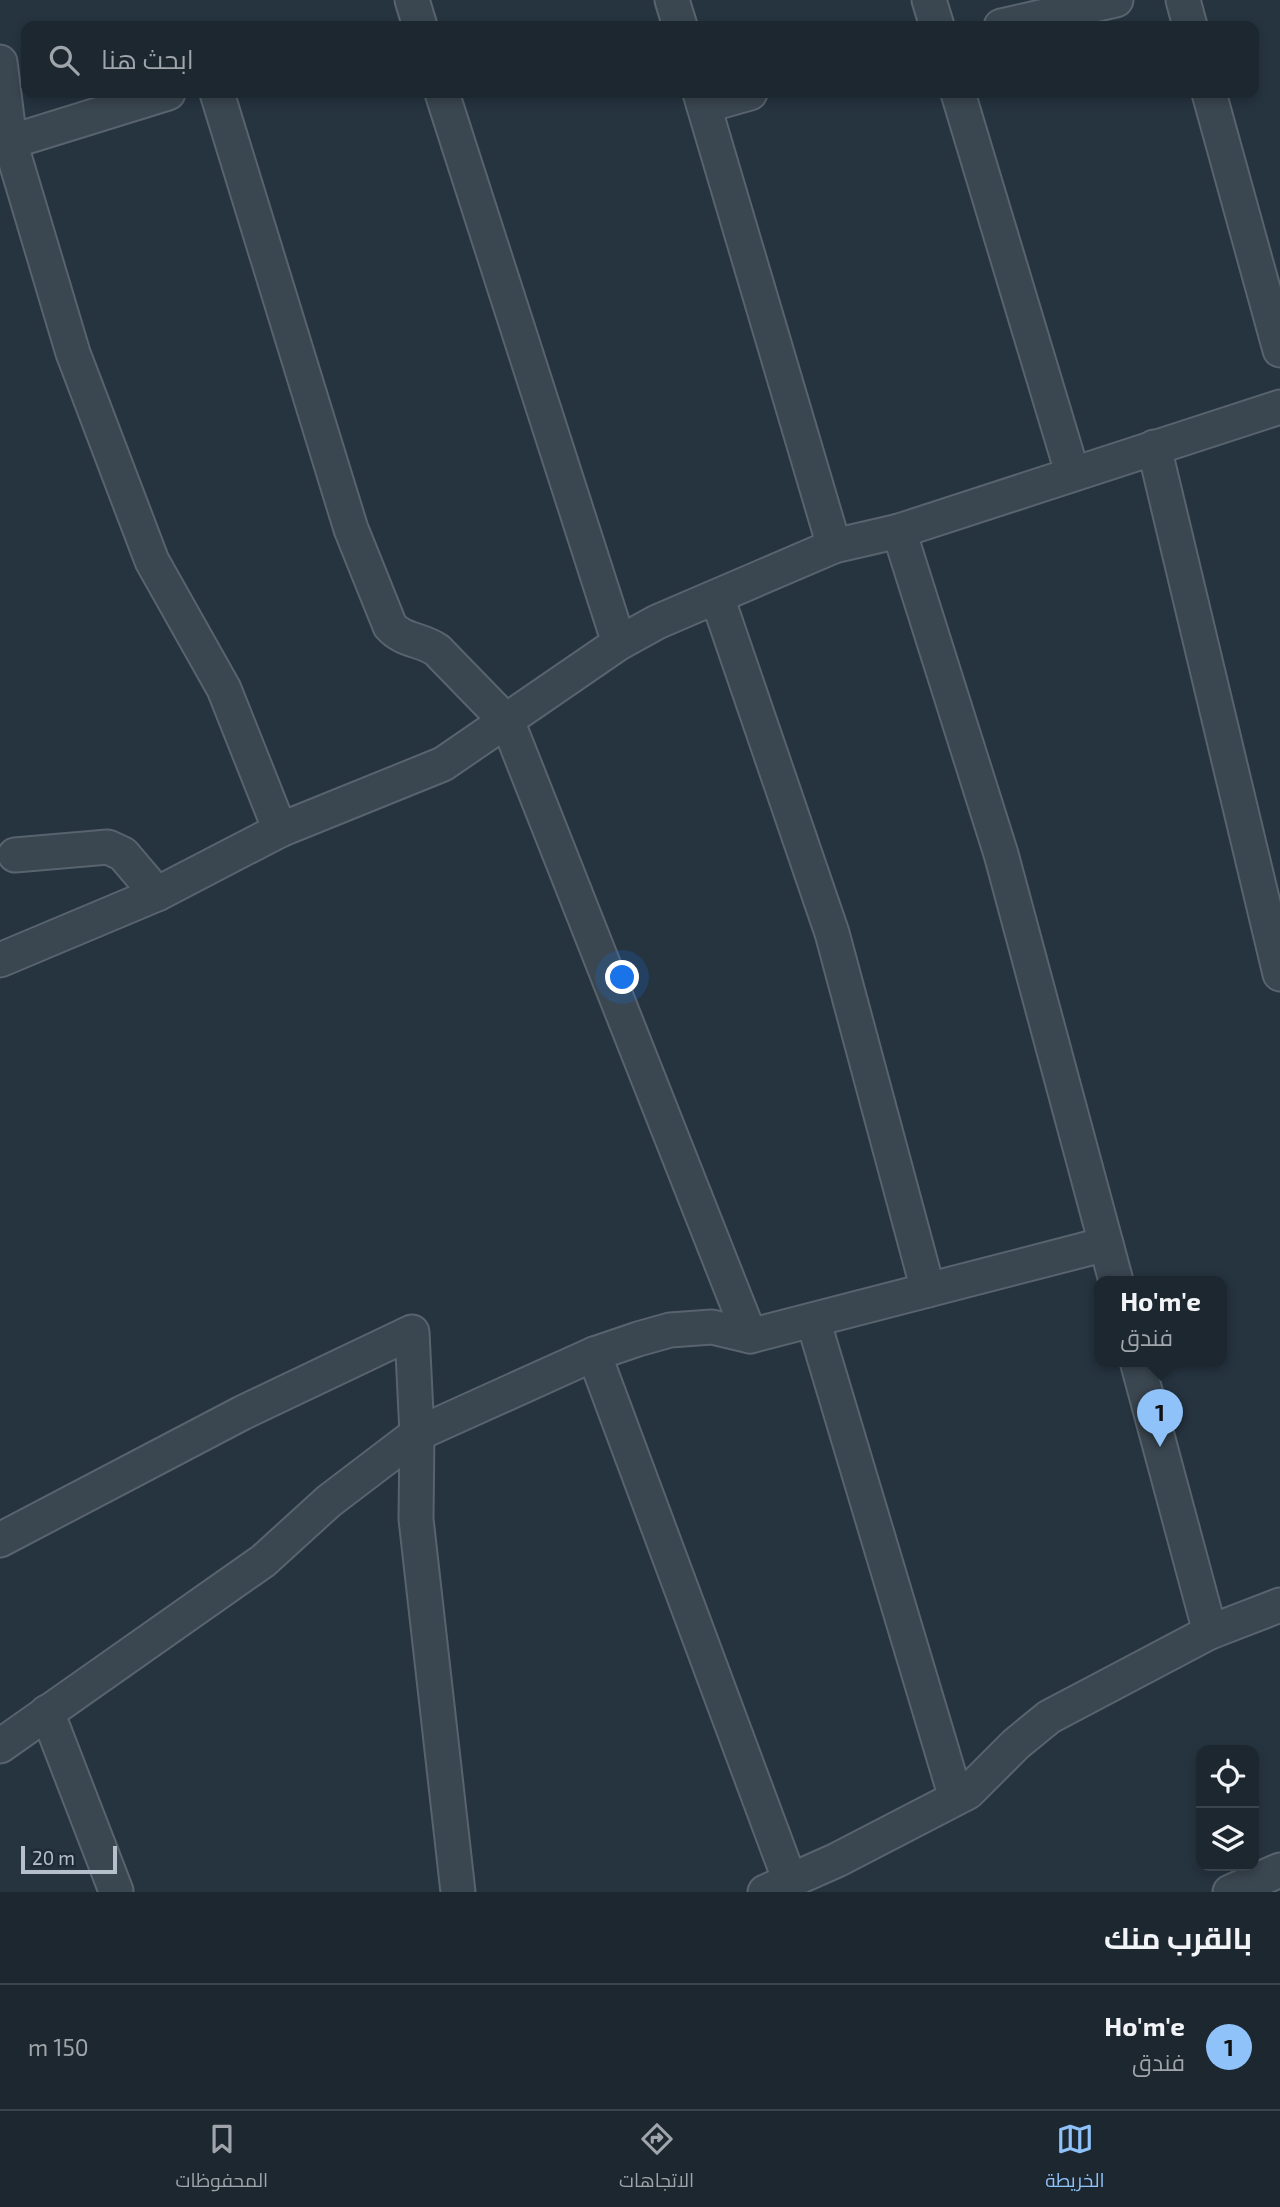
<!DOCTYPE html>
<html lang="ar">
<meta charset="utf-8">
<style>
:root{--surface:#1c2730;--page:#252f38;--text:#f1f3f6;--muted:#a0a5ab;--line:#3a444c;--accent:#8fc2f8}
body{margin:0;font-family:"Exo 2",Cairo,sans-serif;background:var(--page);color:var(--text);direction:rtl}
.controls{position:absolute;right:21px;bottom:21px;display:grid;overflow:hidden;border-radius:14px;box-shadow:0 4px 10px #0003}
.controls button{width:63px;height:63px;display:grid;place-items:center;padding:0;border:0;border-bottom:2px solid var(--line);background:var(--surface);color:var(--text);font:35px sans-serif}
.scale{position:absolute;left:21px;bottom:18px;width:96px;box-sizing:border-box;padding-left:7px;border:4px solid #b6c0cb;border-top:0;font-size:19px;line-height:24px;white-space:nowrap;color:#b6c0cb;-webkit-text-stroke:5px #1f2b35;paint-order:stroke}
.you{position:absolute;left:623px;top:978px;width:24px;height:24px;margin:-18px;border:5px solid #fff;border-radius:50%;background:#1a73e8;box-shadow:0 0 0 10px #1a73e833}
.badge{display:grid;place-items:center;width:46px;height:46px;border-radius:50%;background:var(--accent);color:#111;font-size:23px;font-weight:700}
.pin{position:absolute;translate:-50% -58px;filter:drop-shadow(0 2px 4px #0008)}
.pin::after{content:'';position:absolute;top:37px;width:24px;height:21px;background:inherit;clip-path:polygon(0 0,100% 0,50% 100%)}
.popup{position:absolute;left:1094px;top:1276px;width:133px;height:91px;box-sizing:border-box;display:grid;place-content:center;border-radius:14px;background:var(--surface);filter:drop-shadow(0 2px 5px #0005);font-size:23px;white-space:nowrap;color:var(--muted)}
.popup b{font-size:26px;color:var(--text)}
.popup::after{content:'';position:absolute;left:50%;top:100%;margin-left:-14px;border:14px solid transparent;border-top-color:var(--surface)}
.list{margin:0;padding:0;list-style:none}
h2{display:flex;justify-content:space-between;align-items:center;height:91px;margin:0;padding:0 28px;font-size:30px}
h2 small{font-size:23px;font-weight:400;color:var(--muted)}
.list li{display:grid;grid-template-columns:46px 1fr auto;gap:21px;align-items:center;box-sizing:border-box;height:126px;padding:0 28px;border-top:2px solid var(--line)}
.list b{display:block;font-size:26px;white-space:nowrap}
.list p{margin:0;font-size:23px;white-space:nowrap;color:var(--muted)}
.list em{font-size:23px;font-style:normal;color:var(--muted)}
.icon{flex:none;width:38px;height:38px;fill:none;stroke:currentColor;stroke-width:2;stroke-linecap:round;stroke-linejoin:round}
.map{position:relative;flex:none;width:1280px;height:1892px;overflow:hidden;direction:ltr}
.search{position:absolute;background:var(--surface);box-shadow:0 4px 10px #0003;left:21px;right:21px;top:21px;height:77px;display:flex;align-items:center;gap:18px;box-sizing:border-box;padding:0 24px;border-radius:14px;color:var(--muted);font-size:26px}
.sheet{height:217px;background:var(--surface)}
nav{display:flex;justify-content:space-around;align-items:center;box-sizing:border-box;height:98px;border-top:2px solid var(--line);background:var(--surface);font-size:19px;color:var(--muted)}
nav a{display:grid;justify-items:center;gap:4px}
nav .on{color:var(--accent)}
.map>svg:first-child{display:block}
</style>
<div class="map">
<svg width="1280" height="1892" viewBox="0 0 1280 1892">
<rect width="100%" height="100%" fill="#263440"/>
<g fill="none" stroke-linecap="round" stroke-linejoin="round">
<defs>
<g id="minor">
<polyline points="412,0 420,26"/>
<polyline points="672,0 680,26"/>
<polyline points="929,0 937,26"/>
<polyline points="1183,0 1190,26"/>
<polyline points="1001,26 1116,0"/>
<polyline points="0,62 10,142 73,353 152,561 224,689 280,830 443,764 619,643 657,622 834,546 899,531 1280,407"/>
<path d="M217,93L351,529L390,626C403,641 421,639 437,650L508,723L750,1336"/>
<polyline points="442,93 619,643"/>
<polyline points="700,93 834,546"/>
<polyline points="958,93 1072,472"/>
<polyline points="1209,93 1280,350"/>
<polyline points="704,106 750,93"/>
<polyline points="0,145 168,93"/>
<polyline points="1154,447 1280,974"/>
<polyline points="899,531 1001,854 1116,1281"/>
<polyline points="717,597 832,933 928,1290"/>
<polyline points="15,855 108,847 123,854 157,894"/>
<polyline points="0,960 157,894 280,830"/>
<polyline points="813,1320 956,1798"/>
<polyline points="594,1354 790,1881"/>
<polyline points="1137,1361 1210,1632 1280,1605"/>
<polyline points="0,1540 242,1413 412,1332 417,1434 416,1519 458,1892"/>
<polyline points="47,1712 116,1891"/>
<polyline points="0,1746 263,1561 329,1501 417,1434 594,1354 638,1339 670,1330 712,1327 750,1336 1106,1244"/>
<polyline points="765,1892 837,1860 968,1792 1016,1744 1049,1717 1210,1632"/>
<polyline points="1230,1892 1280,1870"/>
</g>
</defs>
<use href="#minor" stroke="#58636e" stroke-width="37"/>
<use href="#minor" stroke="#3a4650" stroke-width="33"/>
</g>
</svg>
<div class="controls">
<button><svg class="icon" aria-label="locate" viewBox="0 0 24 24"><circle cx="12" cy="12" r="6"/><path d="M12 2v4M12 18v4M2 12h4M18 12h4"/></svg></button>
<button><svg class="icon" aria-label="layers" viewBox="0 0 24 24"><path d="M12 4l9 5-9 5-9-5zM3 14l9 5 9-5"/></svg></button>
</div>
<div class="scale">20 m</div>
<div class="you"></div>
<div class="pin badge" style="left:1160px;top:1447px">1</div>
<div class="popup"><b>Ho'm'e</b>فندق</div>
<div class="search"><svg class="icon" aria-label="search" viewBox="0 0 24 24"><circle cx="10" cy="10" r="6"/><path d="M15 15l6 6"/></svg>ابحث هنا</div>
</div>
<section class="sheet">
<h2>بالقرب منك<small></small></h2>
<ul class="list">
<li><span class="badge">1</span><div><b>Ho'm'e</b><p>فندق</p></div><em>150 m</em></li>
</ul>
</section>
<nav>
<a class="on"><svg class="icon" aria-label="map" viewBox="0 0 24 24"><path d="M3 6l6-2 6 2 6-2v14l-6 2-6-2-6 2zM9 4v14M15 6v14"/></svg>الخريطة</a>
<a><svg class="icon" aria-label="directions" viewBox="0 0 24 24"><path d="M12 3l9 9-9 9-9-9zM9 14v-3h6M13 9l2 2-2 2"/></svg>الاتجاهات</a>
<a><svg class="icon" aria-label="saved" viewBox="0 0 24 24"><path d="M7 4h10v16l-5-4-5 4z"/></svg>المحفوظات</a>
</nav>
